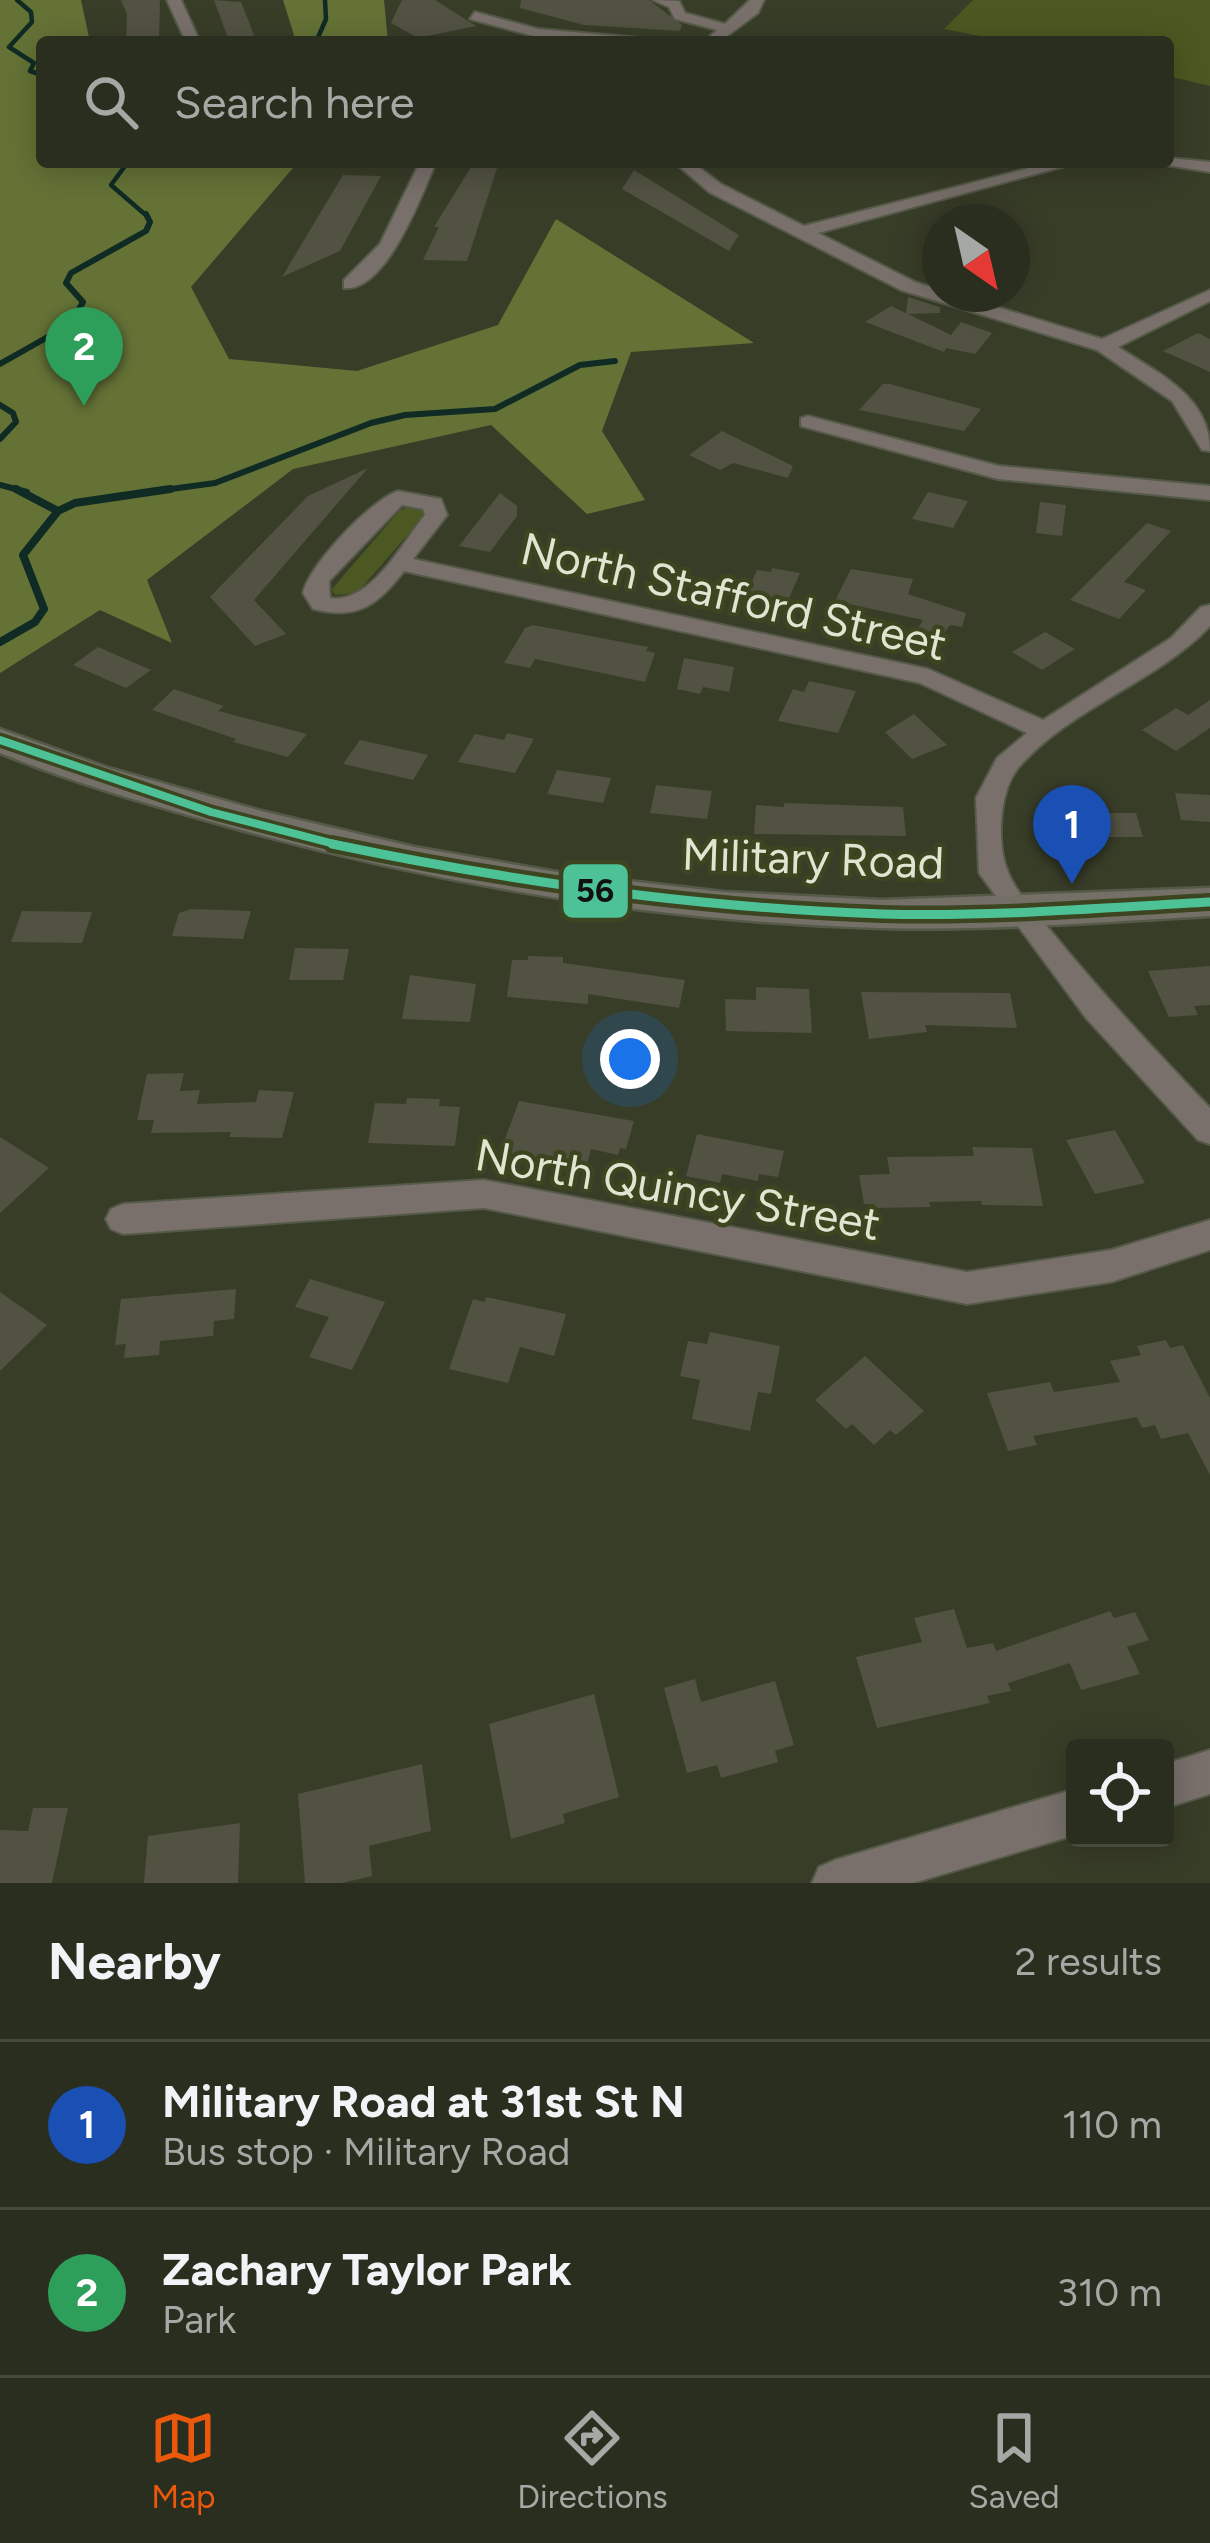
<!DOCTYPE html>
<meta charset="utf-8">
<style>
:root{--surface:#2a2e1e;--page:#323627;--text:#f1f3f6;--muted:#a5a8a4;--line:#464a3c;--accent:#ea580c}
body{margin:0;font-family:Figtree,sans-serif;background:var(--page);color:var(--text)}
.controls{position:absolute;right:36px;bottom:36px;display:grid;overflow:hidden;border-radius:12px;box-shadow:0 6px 30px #0003}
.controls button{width:108px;height:108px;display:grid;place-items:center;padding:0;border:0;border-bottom:3px solid var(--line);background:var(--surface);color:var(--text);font:60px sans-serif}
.compass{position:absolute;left:922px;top:204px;width:108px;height:108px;border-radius:50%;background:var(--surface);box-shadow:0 6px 30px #0003;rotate:146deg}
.you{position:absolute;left:630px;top:1059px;width:42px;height:42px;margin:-30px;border:9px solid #fff;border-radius:50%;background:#1a73e8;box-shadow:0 0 0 18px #1a73e833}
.badge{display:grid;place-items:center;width:78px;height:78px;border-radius:50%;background:var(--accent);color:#fff;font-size:39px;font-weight:700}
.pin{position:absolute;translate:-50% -99px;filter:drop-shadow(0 3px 6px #0008)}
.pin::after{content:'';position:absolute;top:63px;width:42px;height:36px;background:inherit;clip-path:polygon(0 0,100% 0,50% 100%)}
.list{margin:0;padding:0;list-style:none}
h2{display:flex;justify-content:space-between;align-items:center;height:156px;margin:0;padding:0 48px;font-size:51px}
h2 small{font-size:39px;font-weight:400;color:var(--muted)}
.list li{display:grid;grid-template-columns:78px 1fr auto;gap:36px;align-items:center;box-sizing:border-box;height:168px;padding:0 48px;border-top:3px solid var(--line)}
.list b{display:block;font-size:45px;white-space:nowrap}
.list p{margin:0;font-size:39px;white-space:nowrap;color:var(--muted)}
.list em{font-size:39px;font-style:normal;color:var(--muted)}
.icon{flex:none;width:66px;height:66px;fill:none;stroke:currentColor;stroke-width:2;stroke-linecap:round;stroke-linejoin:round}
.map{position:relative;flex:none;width:1210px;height:1883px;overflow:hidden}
.search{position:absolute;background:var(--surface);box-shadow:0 6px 30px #0003;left:36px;right:36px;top:36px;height:132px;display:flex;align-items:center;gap:30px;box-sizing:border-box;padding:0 42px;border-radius:12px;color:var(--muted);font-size:45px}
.sheet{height:492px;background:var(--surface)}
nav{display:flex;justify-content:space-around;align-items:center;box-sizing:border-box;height:168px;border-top:3px solid var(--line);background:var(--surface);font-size:33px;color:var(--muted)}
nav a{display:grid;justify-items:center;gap:6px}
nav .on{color:var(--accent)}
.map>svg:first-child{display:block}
</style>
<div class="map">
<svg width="1210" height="1883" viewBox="0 0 1210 1883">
<rect width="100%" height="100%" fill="#383d28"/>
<g fill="#4c5821">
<polygon points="973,0 1210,0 1210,86 1168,76 1168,42 1011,42 944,29"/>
<polygon points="412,506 421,508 424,516 357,593 335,595 332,589 400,510"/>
</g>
<g fill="#647236">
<polygon points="0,0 81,0 90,42 42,42 42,162 298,162 191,287 229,359 357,371 498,325 556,219 754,343 631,352 602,431 645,500 587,514 491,425 293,469 147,580 172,643 100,610 0,673"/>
<polygon points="283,0 384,0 388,42 290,42 294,35"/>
</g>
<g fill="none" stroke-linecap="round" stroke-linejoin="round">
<g stroke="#0f2b24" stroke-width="4.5">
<polyline points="17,0 31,12 32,22 9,47 34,63 30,71 42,75"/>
<polyline points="316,42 326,19 325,0"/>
<polyline points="128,162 111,185 148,217"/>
</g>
<g stroke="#0f2b24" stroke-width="6">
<polyline points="0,364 53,334 74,318 83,302 66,283 71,273 146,231 150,222 146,214"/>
<polyline points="0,405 13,413 16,422 0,439"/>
<polyline points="0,485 27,492"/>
<polyline points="149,492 215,483 371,423 405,415 495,409 580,365 615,361"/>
</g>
<g stroke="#0f2b24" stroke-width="8">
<polyline points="16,489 58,511"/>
<polyline points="0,642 35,622 44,609 23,555 58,511 75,503 170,489"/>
</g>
</g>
<g fill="#515241">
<polygon points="121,0 160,0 159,42 126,42 127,14"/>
<polygon points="214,0 241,2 256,40 229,41"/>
<polygon points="402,0 435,0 476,26 418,38 391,23"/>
<polygon points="521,0 649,0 682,25 680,31 584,25 520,8"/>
<polygon points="474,162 499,162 467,261 423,260 439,227 434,227"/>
<polygon points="634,170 739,235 729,251 622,189"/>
<polygon points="343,175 381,176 340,251 282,277"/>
<polygon points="908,297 940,307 940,313 908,314 951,335 961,322 992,333 975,354 946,348 944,352 865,322 891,306 906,313"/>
<polygon points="1198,333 1210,339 1210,372 1163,351"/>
<polygon points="883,384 890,384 981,409 964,431 859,410"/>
<polygon points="722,431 793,466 788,478 733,463 720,470 689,455"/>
<polygon points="368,468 254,600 286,634 255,646 210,597 308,496"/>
<polygon points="928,492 968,501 953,528 912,519"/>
<polygon points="500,493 517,506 517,516 490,552 459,546"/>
<polygon points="1040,502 1066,505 1062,536 1036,533"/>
<polygon points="1147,523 1171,531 1124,582 1146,590 1119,619 1070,600"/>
<polygon points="772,568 800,573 787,603 746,595 757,570 771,572"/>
<polygon points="851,569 913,579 908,594 966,613 962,627 950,625 942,636 918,628 923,620 835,601"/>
<polygon points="533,625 648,647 646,651 655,653 645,682 535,659 530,668 504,663 525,628"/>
<polygon points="1045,632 1075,649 1042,670 1012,652"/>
<polygon points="98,647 151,670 126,688 73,665"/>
<polygon points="684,658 734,667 729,692 703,687 700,694 677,689"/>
<polygon points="809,681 856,691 838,733 778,721 793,689 804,692"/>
<polygon points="174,689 224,706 218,711 307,734 288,757 233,742 236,739 152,710"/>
<polygon points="1210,700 1210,728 1176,751 1142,730 1176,708 1188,715"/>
<polygon points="914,714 947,745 912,759 885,732"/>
<polygon points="507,733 534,739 515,773 458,762 475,734 504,740"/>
<polygon points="360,740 428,755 413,780 343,764"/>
<polygon points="557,770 611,778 603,803 547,794"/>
<polygon points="656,785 712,791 707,819 650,813"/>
<polygon points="1175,793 1210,795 1210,822 1181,820"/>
<polygon points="784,803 903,807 906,836 754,834 756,805 784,807"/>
<polygon points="1085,813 1136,813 1143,837 1092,837"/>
<polygon points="191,909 251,911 243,939 172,936 179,913"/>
<polygon points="22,911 92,912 82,943 11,942"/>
<polygon points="295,948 349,949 343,980 289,980"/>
<polygon points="528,956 563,957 563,963 685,980 679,1008 588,994 588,1004 507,997 512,960 528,960"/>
<polygon points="1210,966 1210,1005 1194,1006 1198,1015 1169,1017 1148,971"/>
<polygon points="410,975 476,984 470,1022 402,1019"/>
<polygon points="756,987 809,989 812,1033 726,1031 725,999 756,1000"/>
<polygon points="861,992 1010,993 1017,1028 925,1025 927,1032 869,1039"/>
<polygon points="184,1073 180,1091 200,1090 197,1104 256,1102 259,1090 294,1092 282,1138 229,1137 231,1132 151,1133 154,1120 137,1120 147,1074"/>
<polygon points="407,1098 440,1099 439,1106 460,1107 455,1146 368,1143 375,1103 406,1104"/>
<polygon points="519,1101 634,1121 626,1149 620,1148 618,1155 591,1149 586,1168 510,1153 512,1148 502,1147"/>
<polygon points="1115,1130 1145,1183 1095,1194 1066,1140"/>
<polygon points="697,1134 784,1151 778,1177 759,1174 758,1181 722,1174 720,1183 686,1176"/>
<polygon points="0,1137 49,1168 0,1213"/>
<polygon points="972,1147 1032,1148 1043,1206 982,1205 981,1201 929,1202 931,1207 875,1208 874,1204 864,1204 859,1175 890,1174 887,1157 974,1156"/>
<polygon points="310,1279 385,1302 352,1370 309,1357 329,1317 295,1307"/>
<polygon points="236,1289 234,1319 214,1321 213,1336 160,1341 159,1355 124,1358 126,1344 115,1345 121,1299"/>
<polygon points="0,1292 47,1325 0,1371"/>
<polygon points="486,1297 566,1314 554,1356 520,1347 508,1383 449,1369 473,1299 485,1302"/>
<polygon points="710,1332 780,1346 771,1394 758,1392 750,1431 692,1419 700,1380 680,1376 688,1341 707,1344"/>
<polygon points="1166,1340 1170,1348 1183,1345 1210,1398 1210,1475 1188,1433 1161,1439 1155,1425 1142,1428 1137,1417 1033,1436 1037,1445 1008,1451 987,1393 1050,1382 1054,1392 1120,1382 1110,1361 1141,1355 1137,1346"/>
<polygon points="865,1356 924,1411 896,1435 890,1430 874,1445 852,1424 846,1429 815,1400"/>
<polygon points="954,1609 967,1648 993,1643 996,1651 1110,1611 1114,1618 1135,1612 1149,1640 1127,1647 1140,1674 1081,1690 1070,1663 1008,1683 1011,1691 987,1696 990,1703 877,1728 856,1657 922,1642 914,1618"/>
<polygon points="695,1679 701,1702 775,1681 794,1745 775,1751 778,1762 721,1778 717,1765 687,1773 664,1688"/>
<polygon points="594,1694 619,1797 563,1814 565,1823 511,1839 489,1724"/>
<polygon points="422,1764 431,1831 369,1846 372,1876 342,1883 305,1883 298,1794"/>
<polygon points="33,1808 68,1808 52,1883 0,1883 0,1830 28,1831"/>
<polygon points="240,1823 238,1883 144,1883 148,1836"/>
</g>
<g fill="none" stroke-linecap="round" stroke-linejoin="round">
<defs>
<g id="minor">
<polygon points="167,0 181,0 200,42 186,42"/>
<polygon points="653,0 679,1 685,13 725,24 750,0 764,0 758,13 719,42 707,39 717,30 675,19 669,7"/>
<polygon points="475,12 538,29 686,42 537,37 470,19"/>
<polygon points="1168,158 1210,162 1210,172 1148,162 1168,162"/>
<path d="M420,162H436C422,194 387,292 344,288V280L380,244Z"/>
<path d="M674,162H692L721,184L804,226L1053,162H1080L818,233L915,282L940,290V294H954L1102,339L1210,290V301L1118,347C1159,374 1210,396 1210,451L1202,450L1172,401L1097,350L901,290L709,192Z"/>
<polygon points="808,416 999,466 1210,486 1210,500 998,479 801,426 801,418"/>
<path d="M398,491L441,499L447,515L413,559L928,669L1043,720L1171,638L1201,607L1210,605V626C1156,683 1071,707 1019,767C999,790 996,844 1008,872C1016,893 1037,914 1051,931C1101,993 1155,1050 1210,1108V1144L1198,1140L1086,1018L979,873L976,798L997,758L1027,733L920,683L404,571C377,606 357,620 313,609L303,593C309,565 371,500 398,491ZM402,505L423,509L425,515C402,543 371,604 330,598L329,581Z"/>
<polygon points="484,1180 967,1272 1111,1250 1210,1220 1210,1250 1111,1282 967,1304 484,1208 123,1234 111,1229 106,1219 111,1209 123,1204"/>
<polygon points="1210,1750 1210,1794 1165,1808 1165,1764"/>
<polygon points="1075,1789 1075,1835 913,1883 812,1883 819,1867 835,1860"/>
</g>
<path id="major" d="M0,729L108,768L261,811L414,847L568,874L724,892L882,900L1210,888V916C1101,922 991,931 882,928C662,922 446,886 234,828C155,806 76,784 0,753Z"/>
</defs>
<use href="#minor" stroke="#555a48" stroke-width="4"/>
<use href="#major" stroke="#555a48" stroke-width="5"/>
<use href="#minor" fill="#79706b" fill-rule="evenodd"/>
<use href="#major" fill="#747067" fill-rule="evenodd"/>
<defs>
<polyline id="bus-1-far1" points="0,740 211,812 346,847"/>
<path id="bus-1" d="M332,844C514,882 696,908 882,914C992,917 1101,908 1210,902"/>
</defs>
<use href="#bus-1-far1" stroke="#3c4520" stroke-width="15"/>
<use href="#bus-1" stroke="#3c4520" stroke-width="18"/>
<use href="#bus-1-far1" stroke="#4dc297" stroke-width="8"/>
<use href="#bus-1" stroke="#4dc297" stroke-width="9"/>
</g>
<g text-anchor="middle" stroke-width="9" stroke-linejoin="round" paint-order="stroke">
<g font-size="45" fill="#dfe5d0" stroke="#3c4520">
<text transform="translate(734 596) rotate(13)" y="16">North Stafford Street</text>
<text transform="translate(813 858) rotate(2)" y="16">Military Road</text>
<text transform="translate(678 1189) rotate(10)" y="16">North Quincy Street</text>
</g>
</g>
<rect stroke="#3c4520" stroke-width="4.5" x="561" y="862" width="69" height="58" rx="12" fill="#4dc297"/>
<g font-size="33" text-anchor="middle" font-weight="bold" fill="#111">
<text x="595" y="902">56</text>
</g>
</svg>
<div class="controls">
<button><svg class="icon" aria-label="locate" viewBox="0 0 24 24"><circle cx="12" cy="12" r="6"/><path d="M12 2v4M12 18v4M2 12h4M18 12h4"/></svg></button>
</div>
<svg class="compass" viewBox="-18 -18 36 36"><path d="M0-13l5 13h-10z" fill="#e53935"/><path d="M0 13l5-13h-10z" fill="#a5a8a4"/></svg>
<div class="you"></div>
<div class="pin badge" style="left:1072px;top:884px;background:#1a4fb4">1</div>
<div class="pin badge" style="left:84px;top:406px;background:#2e9e5b">2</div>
<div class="search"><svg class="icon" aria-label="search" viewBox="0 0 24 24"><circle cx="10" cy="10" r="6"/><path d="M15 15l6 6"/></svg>Search here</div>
</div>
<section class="sheet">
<h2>Nearby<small>2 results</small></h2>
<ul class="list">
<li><span class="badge" style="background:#1a4fb4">1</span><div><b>Military Road at 31st St N</b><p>Bus stop · Military Road</p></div><em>110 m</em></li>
<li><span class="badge" style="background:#2e9e5b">2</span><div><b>Zachary Taylor Park</b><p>Park</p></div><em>310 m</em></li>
</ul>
</section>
<nav>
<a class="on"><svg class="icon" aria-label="map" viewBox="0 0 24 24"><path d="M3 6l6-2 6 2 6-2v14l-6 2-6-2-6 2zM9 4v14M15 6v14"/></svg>Map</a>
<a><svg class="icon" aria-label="directions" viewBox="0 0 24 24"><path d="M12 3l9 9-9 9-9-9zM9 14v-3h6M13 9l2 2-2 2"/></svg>Directions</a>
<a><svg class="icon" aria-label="saved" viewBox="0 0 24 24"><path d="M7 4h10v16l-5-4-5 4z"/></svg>Saved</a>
</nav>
